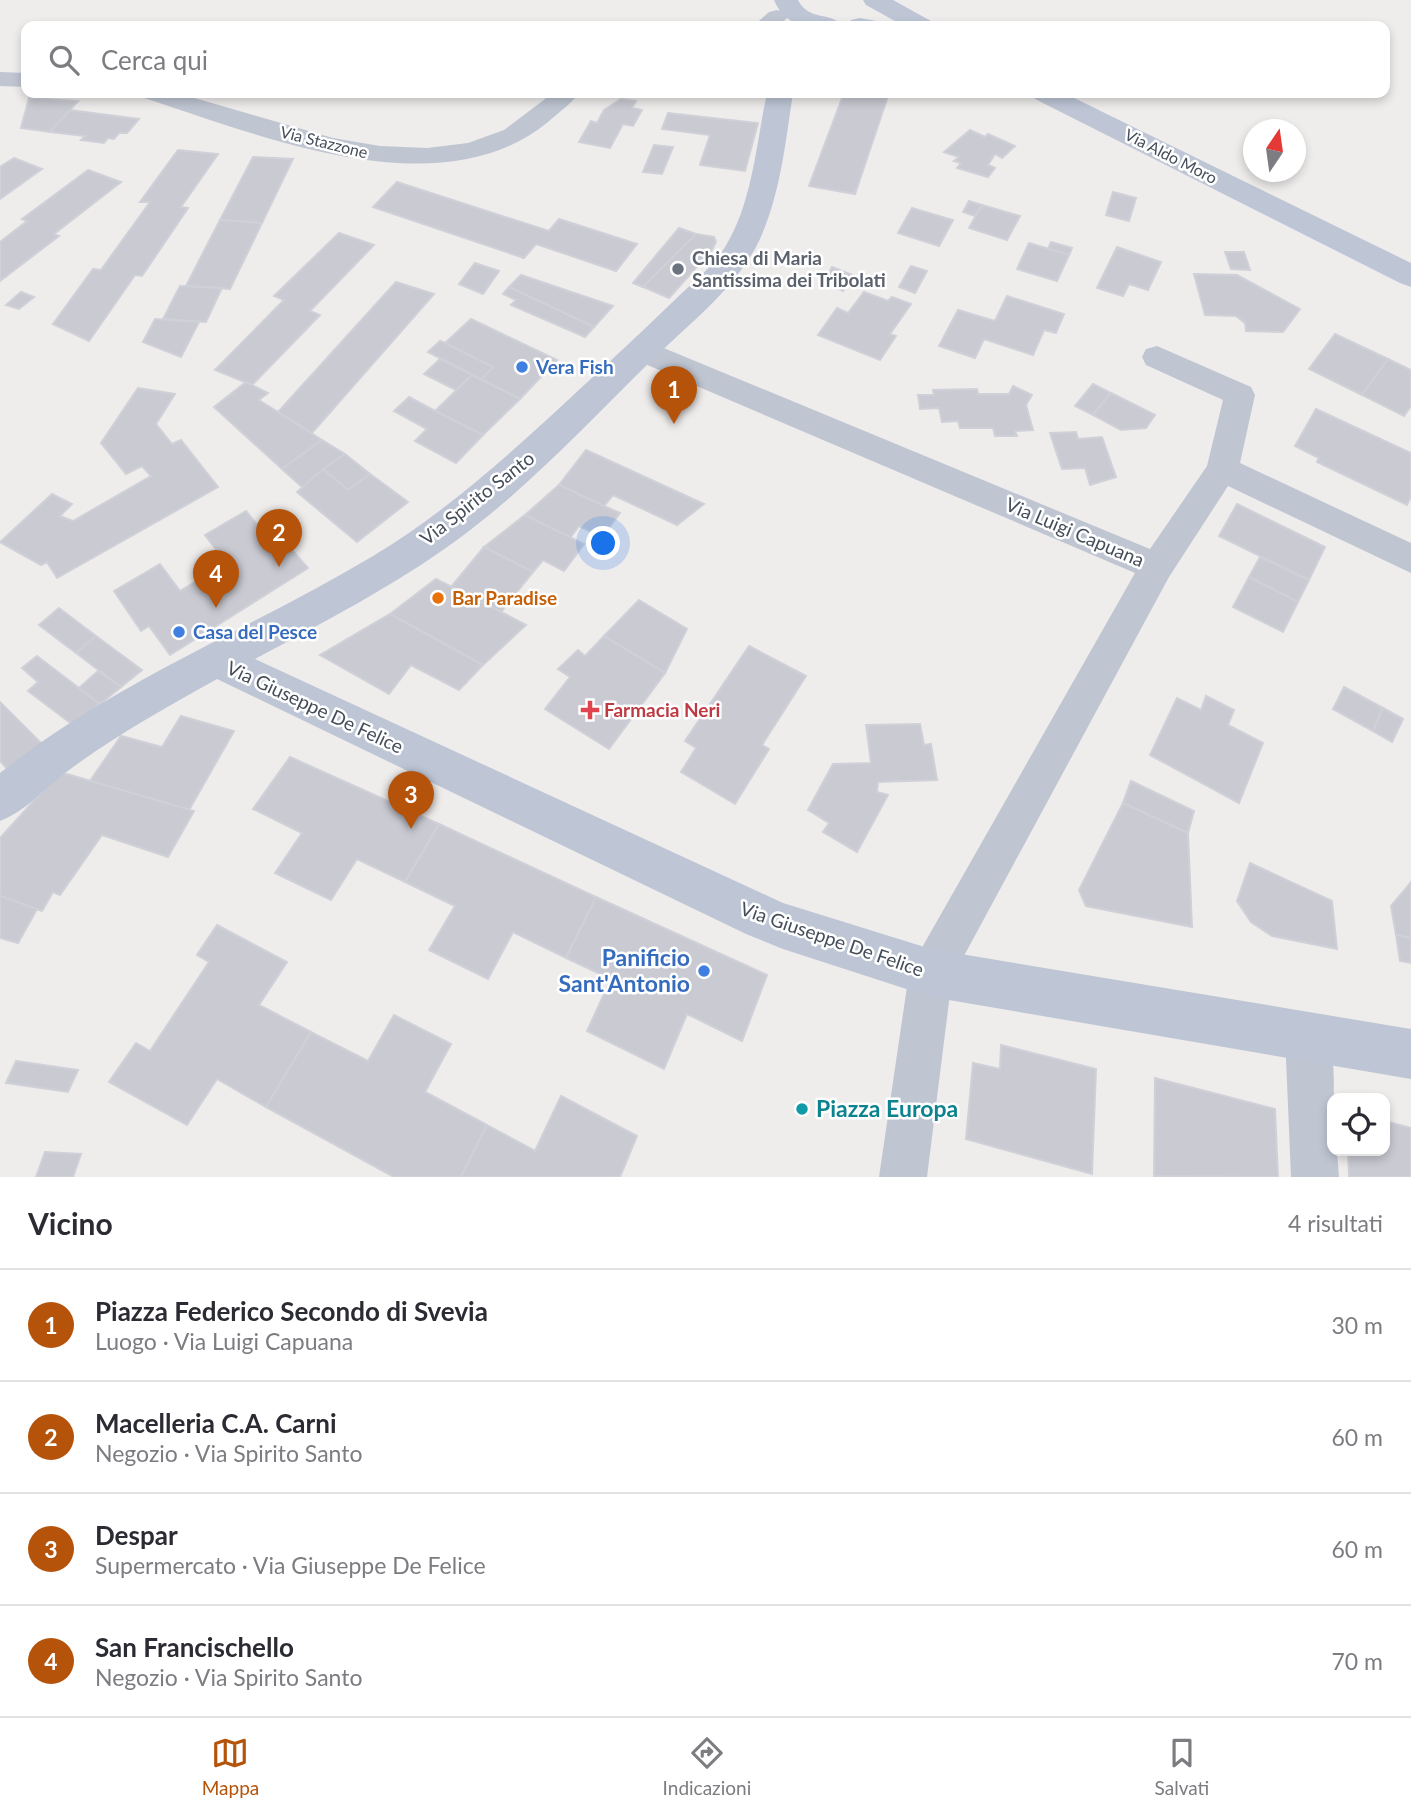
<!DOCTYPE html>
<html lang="it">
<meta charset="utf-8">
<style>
:root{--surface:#fff;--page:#f2f2f3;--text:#2b2b33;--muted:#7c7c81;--line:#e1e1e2;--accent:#b45309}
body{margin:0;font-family:Lato,sans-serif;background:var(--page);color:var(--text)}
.controls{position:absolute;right:21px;bottom:21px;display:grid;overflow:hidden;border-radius:14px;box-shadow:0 4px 10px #0003}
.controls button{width:63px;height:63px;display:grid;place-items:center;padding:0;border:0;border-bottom:2px solid var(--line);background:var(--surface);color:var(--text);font:35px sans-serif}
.compass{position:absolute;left:1243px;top:119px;width:63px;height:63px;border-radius:50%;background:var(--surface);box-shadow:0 4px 10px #0003;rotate:13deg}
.you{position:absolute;left:604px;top:544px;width:24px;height:24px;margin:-18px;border:5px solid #fff;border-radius:50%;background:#1a73e8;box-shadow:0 0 0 10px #1a73e833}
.badge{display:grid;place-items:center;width:46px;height:46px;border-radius:50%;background:var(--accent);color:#fff;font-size:23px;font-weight:700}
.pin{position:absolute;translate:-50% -58px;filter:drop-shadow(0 2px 4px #0008)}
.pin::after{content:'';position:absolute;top:37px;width:24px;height:21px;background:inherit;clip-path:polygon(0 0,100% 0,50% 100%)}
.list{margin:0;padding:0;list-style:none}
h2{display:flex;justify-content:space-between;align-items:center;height:91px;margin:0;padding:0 28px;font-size:30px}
h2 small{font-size:23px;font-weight:400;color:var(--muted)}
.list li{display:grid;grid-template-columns:46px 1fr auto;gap:21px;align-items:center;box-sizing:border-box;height:112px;padding:0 28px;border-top:2px solid var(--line)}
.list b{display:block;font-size:26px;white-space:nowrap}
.list p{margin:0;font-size:23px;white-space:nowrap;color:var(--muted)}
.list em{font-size:23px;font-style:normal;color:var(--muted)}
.icon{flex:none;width:38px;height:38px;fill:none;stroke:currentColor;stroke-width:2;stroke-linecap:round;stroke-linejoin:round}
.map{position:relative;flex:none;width:1411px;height:1177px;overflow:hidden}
.search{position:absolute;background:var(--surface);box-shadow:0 4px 10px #0003;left:21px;right:21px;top:21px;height:77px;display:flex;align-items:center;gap:18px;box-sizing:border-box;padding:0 24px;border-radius:14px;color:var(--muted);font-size:26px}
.sheet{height:539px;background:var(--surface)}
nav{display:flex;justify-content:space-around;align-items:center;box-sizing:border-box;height:98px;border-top:2px solid var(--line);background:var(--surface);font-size:19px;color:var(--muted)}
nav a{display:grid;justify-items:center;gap:4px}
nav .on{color:var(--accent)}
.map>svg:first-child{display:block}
</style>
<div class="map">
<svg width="1411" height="1177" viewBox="0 0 1411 1177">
<rect width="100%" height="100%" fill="#efecec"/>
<g fill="#c9cad2" stroke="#d0d1d8" stroke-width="2">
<polygon points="844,93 889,93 855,194 809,186"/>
<polygon points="29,98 78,101 50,132 21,128"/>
<polygon points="621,99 636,101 632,108 642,110 633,126 623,124 610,148 579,142 591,121 597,123 604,110"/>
<polygon points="70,110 139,119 127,133 119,133 114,139 108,138 104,143 81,140 85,136 50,132"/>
<polygon points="668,113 758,123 745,171 700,165 710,135 662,129"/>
<polygon points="970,130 985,137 988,134 1015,146 1002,158 995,154 988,165 995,168 988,177 957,168 961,163 954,161 959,157 944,152"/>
<polygon points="654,145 673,147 662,174 643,172"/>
<polygon points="178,150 218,154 181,207 188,208 142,276 135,275 89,341 53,324 93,269 101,270 150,202 140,202"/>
<polygon points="253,157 293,159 262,223 220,220"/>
<polygon points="14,158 42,169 0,199 0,167"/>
<polygon points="88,170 121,182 54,234 59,236 0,281 0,242 27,221 22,219"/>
<polygon points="397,182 549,231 559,219 637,244 616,271 536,244 524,258 373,207"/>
<polygon points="1113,192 1136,198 1129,221 1106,215"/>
<polygon points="969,201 982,205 975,216 963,212"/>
<polygon points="982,205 1020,216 1007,240 969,228"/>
<polygon points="912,208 953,220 939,246 898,233"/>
<polygon points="220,220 262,223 230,289 186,286"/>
<polygon points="679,228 696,234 643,287 633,283"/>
<polygon points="339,233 374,245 310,311 320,315 252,385 215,370 284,300 274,296"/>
<polygon points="696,234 714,237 716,242 712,250 669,298 643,287"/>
<polygon points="1051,242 1072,248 1069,255 1048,249"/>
<polygon points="1029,243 1069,255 1057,281 1017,269"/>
<polygon points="1117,247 1161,262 1148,290 1129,284 1123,296 1097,288"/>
<polygon points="1225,252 1244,252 1250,270 1231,269"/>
<polygon points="475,263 499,271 483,294 459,284"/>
<polygon points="911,266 927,271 915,293 899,287"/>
<polygon points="832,267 855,276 843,291 824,282"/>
<polygon points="1194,274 1237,275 1300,309 1283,332 1246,331 1245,323 1236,316 1205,315"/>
<polygon points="521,275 613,306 594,327 509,287"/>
<polygon points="396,282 434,294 312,433 278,412"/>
<polygon points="180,286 222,288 206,322 163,319"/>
<polygon points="509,287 594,327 585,337 511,305 516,300 503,294"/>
<polygon points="21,292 34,297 19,309 6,305"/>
<polygon points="864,292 888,301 892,297 911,304 890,334 896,336 880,360 818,335 837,308 848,313"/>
<polygon points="1007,296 1064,314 1056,333 1044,330 1033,355 984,339 975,358 939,346 958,310 995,321"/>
<polygon points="155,319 199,322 181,357 143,342"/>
<polygon points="471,319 557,360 520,399 481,379 493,367 445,343"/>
<polygon points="1335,334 1388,359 1362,395 1309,369"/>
<polygon points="440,341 445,343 493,367 481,379 428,352"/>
<polygon points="440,359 472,375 456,390 424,374"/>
<polygon points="1388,359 1411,370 1411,406 1404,416 1362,395"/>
<polygon points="472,375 520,399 483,435 435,411"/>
<polygon points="246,382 268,393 259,400 322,440 282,469 214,407"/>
<polygon points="1093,384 1111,393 1093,415 1075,406"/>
<polygon points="1013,386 1032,395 1026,405 1033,430 1015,431 1017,436 995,436 993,428 960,428 958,421 942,422 939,408 920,409 918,395 934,395 933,390 977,389 978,394 1009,394"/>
<polygon points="138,388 175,394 156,424 172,444 181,440 218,487 57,578 47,562 41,565 0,542 52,494 72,504 60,516 73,521 151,476 142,466 126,474 101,443"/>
<polygon points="1111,393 1155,415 1146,428 1121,430 1093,415"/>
<polygon points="409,397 435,411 483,435 456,463 415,441 427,429 394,411"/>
<polygon points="1316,409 1411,453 1411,496 1407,505 1317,462 1319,458 1295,446"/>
<polygon points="1076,432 1078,439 1102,437 1116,477 1090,485 1085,468 1062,469 1050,433"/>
<polygon points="322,440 345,454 302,487 282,469"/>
<polygon points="586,450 704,504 677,525 613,495 604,506 559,485"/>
<polygon points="345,454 370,474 348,490 323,469"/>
<polygon points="323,469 348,490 370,474 408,502 357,542 297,492"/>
<polygon points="559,485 604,506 620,513 602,537 579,526 570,538 525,515"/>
<polygon points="1237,504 1325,547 1309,580 1219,536"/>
<polygon points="246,511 277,549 286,543 308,568 170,655 149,626 141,631 114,591 160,564 180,591 226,563 205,535"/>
<polygon points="525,515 584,544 564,571 543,560 533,572 484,547"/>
<polygon points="484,547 533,572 501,612 451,587"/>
<polygon points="1260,557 1309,580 1298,602 1249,577"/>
<polygon points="1249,577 1298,602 1283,632 1233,607"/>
<polygon points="436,579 501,612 526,625 483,665 390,614"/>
<polygon points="639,600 687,629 665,673 604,636"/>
<polygon points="59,608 96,636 76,653 39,625"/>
<polygon points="390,614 483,665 459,690 411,665 389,694 320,655"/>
<polygon points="96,636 142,670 121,687 76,653"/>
<polygon points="604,636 665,673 609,749 545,709 570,677 558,669 578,650 585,656"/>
<polygon points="749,646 806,676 762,745 769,749 735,804 681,772 696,748 685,741"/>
<polygon points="37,656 100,704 73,725 28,691 38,682 22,668"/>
<polygon points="98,671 121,687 100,704 79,688"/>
<polygon points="1344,687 1383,708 1373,731 1333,709"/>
<polygon points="1206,696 1234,710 1228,725 1263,743 1239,803 1150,755 1177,698 1201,710"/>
<polygon points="0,702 43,745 10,772 0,761"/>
<polygon points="1383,708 1403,719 1392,742 1373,731"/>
<polygon points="181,716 234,731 189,810 90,781 121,736 162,747"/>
<polygon points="920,724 924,745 931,744 937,780 878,782 877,792 888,795 857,852 823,832 829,823 808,810 833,764 871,763 866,725"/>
<polygon points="290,757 439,824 405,882 357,859 331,900 275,873 302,833 253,809"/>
<polygon points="60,772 194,811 168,857 102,835 60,895 53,892 42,911 0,896 0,838"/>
<polygon points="1131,781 1194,811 1188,833 1123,803"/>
<polygon points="1123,803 1188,833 1192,927 1086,906 1079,890"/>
<polygon points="439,824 596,897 566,958 513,932 488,979 429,950 455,906 405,882"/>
<polygon points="1250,863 1332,901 1337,949 1272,936 1251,922 1237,901"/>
<polygon points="1411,882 1411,938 1396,935 1391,906"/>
<polygon points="0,896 37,909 18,943 0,938"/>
<polygon points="596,897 767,975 742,1041 687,1014 664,1069 587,1031 611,979 566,958"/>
<polygon points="217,925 287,962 259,1005 311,1032 266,1107 217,1079 187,1125 109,1082 136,1043 150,1051 209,962 197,955"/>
<polygon points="1396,935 1411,938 1411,963 1400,961"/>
<polygon points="394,1015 451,1044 425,1092 487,1125 461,1177 394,1177 266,1107 311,1032 368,1061"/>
<polygon points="1001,1045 1096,1069 1092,1174 966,1139 973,1063 1000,1069"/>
<polygon points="16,1061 78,1070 68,1092 6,1083"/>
<polygon points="1155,1078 1275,1109 1278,1177 1154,1176"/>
<polygon points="561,1096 637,1136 620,1177 461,1177 487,1125 535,1151"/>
<polygon points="1385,1121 1411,1128 1411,1177 1349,1177 1348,1151 1385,1151"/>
<polygon points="45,1152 81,1154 73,1177 36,1177"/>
</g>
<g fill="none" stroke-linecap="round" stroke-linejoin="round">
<g fill="#bfc6d2" fill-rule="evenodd">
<polygon points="777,10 785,12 788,17 779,26 753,26 769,12"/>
<polygon points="0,72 26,73 26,87 0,86"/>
<path d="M141,93H177L333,138L380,146L427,148L468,143L504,130L553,93H579C571,104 558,113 548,122C440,211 260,135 144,98Z"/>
<polygon points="642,339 1150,549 1207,466 1223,400 1146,365 1142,357 1146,349 1157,346 1251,387 1255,395 1240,463 1411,543 1411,573 1228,486 1169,577 952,978 927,1177 879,1177 909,973 916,958 1135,573 631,358 627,350 631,342"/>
<path d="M1307,1013L1323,1019C1340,1060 1332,1108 1332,1151H1337L1339,1177H1291L1285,1035L1291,1019Z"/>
</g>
<g fill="#bec6d6" fill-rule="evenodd">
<path d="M774,0H798C809,22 832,11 842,26C814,27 787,31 774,0Z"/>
<polygon points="863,0 893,0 931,21 934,26 904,26 866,5"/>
<polygon points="860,18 876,21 879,26 848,25 851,20"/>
<path d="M767,93H793C785,145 780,200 756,247C732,291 687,326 652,360C589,422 528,488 457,540C394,586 324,622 255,659L783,903L931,949L1411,1029V1079L931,997L783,949L746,934L217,679C165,708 113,737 65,773C43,790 26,811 0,821V773C114,682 249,630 373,556C461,503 533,432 608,363C633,340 657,317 682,293C697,279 714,265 725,247C753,202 756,143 767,93Z"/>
<polygon points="1031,93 1064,93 1411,263 1411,287 1400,283 1035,99"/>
</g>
</g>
<circle fill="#6b7280" stroke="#fff" stroke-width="2.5" cx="678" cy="269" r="7"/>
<g fill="#3f7fe0" stroke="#fff" stroke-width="2.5">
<circle cx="522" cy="367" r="7"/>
<circle cx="179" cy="632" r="7"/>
<circle cx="704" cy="971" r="7"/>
</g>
<circle fill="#e8710a" stroke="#fff" stroke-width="2.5" cx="438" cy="598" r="7"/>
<path fill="#e0444e" stroke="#fff" stroke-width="2.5" d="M586.5 699.5h7v7h7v7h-7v7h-7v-7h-7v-7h7z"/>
<circle fill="#0f9aa8" stroke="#fff" stroke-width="2.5" cx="802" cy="1109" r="7"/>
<g text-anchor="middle" stroke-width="5" stroke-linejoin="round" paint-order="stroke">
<g font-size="16" fill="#454d59" stroke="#fff">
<text transform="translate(324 142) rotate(14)" y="6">Via Stazzone</text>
<text transform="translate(1171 156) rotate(27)" y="6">Via Aldo Moro</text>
</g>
<g font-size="19" font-weight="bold" fill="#5b616d" stroke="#fff" text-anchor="start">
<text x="692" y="265">Chiesa di Maria<tspan x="692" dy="22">Santissima dei Tribolati</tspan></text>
</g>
<g font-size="19" font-weight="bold" fill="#366cbe" stroke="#fff" text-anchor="start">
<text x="536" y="374">Vera Fish</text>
<text x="193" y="639">Casa del Pesce</text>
</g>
<g font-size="19" fill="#454d59" stroke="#fff">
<text transform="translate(477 498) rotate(-38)" y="7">Via Spirito Santo</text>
<text transform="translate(1075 532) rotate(23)" y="7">Via Luigi Capuana</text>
<text transform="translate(315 707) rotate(25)" y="7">Via Giuseppe De Felice</text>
<text transform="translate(832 939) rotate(19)" y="7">Via Giuseppe De Felice</text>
</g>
<g font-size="19" font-weight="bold" fill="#c56008" stroke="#fff" text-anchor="start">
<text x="452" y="605">Bar Paradise</text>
</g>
<g font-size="19" font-weight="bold" fill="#be3a42" stroke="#fff" text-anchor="start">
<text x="604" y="717">Farmacia Neri</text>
</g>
<g font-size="23" font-weight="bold" fill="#366cbe" stroke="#fff" text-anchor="end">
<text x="690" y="966">Panificio<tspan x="690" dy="26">Sant'Antonio</tspan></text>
</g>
<g font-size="23" font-weight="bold" fill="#0d838f" stroke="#fff" text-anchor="start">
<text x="816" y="1117">Piazza Europa</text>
</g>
</g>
</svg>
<div class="controls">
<button><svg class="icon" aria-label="locate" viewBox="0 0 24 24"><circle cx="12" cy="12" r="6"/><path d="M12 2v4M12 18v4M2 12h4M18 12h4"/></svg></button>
</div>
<svg class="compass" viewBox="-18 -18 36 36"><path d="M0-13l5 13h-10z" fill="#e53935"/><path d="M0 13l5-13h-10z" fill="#7c7c81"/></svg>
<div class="you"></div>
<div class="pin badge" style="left:674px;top:424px">1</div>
<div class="pin badge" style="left:279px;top:567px">2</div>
<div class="pin badge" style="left:411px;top:829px">3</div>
<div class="pin badge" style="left:216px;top:608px">4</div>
<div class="search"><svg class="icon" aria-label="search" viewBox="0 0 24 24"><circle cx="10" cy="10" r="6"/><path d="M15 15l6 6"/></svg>Cerca qui</div>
</div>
<section class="sheet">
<h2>Vicino<small>4 risultati</small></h2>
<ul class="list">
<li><span class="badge">1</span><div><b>Piazza Federico Secondo di Svevia</b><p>Luogo · Via Luigi Capuana</p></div><em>30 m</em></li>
<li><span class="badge">2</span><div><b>Macelleria C.A. Carni</b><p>Negozio · Via Spirito Santo</p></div><em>60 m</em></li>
<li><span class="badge">3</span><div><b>Despar</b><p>Supermercato · Via Giuseppe De Felice</p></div><em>60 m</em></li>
<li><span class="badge">4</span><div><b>San Francischello</b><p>Negozio · Via Spirito Santo</p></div><em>70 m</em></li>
</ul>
</section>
<nav>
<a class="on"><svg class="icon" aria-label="map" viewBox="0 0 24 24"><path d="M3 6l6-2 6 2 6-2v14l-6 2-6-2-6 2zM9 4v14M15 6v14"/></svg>Mappa</a>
<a><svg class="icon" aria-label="directions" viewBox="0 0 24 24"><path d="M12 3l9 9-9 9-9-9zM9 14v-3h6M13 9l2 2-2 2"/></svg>Indicazioni</a>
<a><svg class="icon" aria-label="saved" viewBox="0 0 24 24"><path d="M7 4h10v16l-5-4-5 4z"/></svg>Salvati</a>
</nav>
